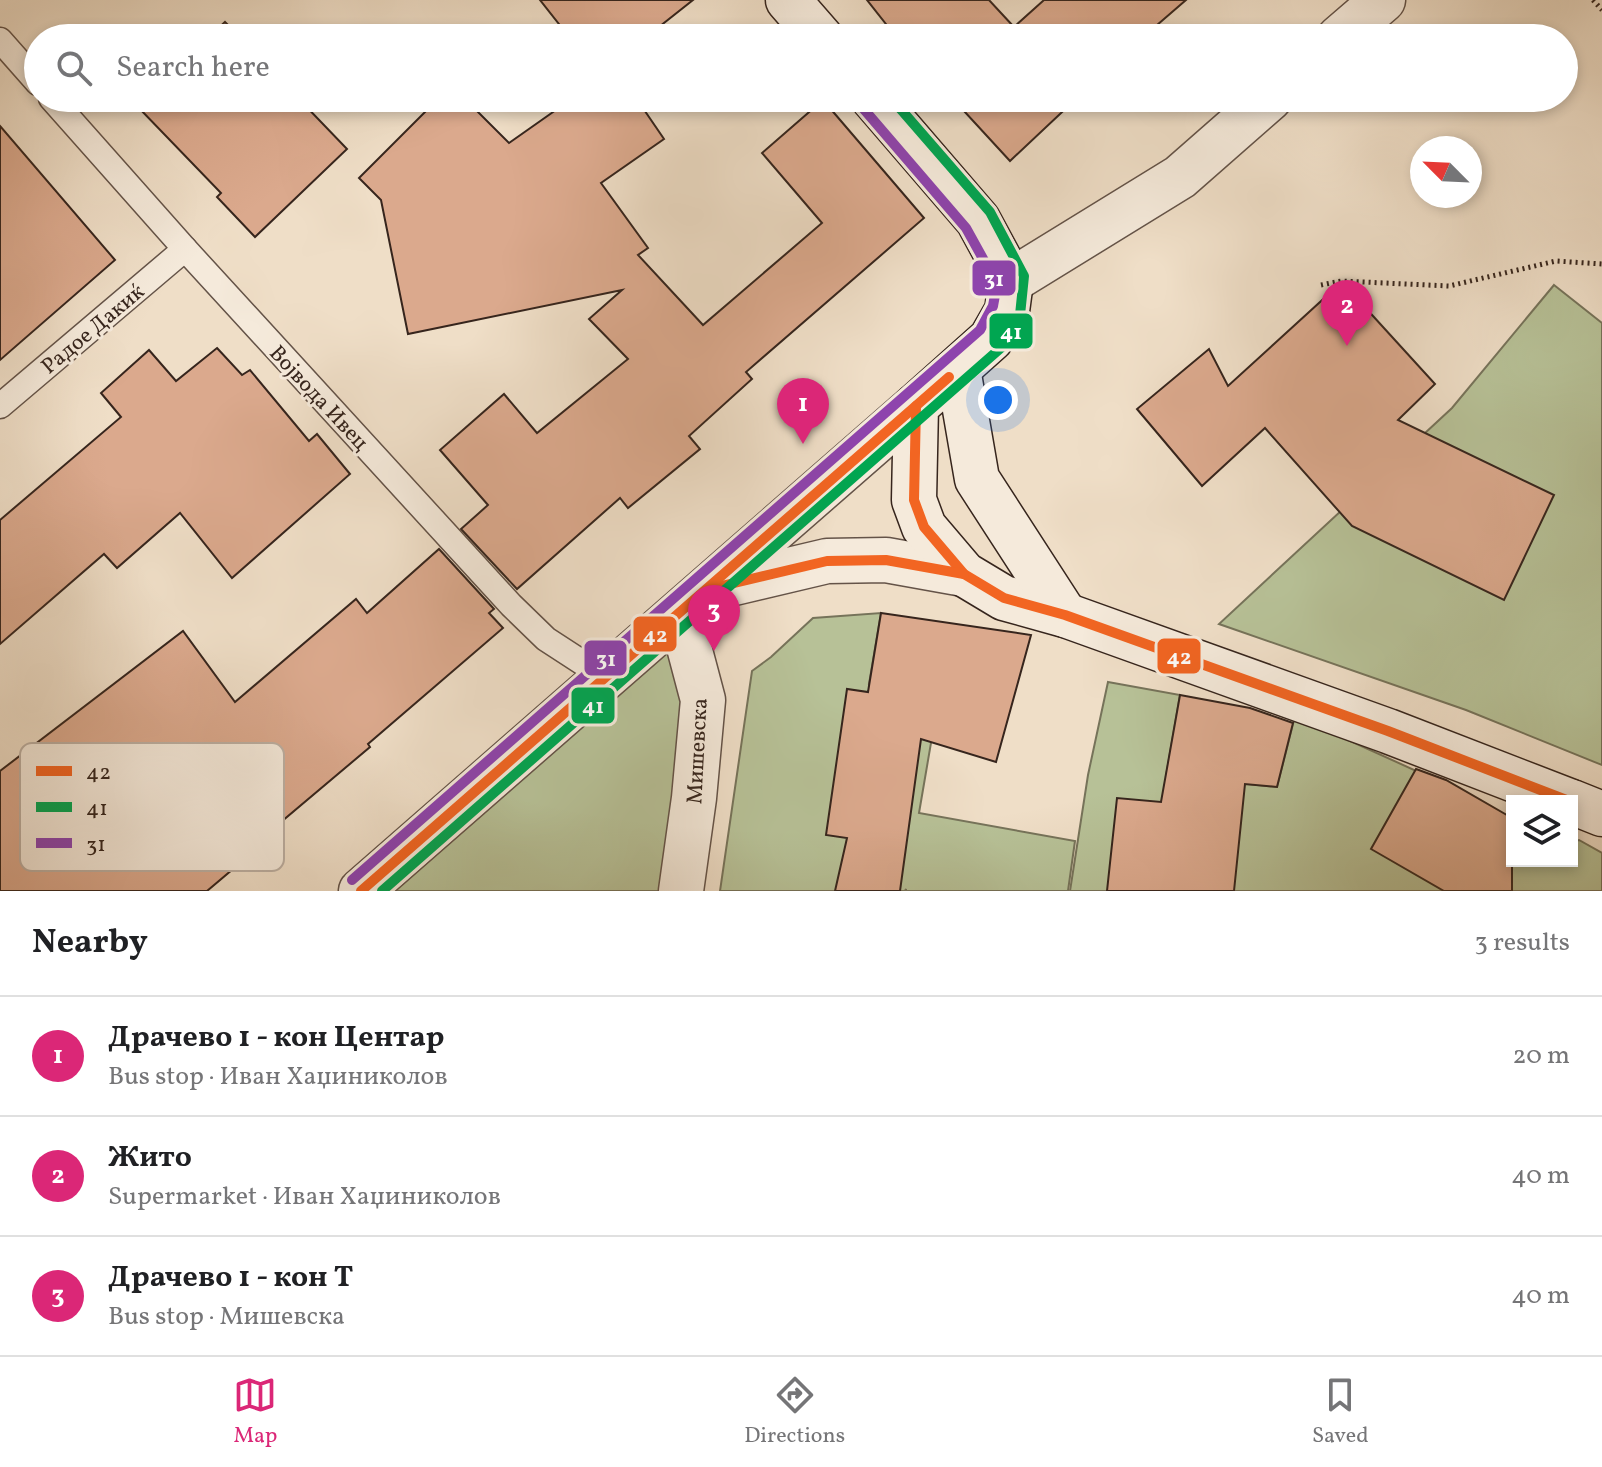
<!DOCTYPE html>
<meta charset="utf-8">
<style>
:root{--surface:#fff;--page:#f6f6f6;--text:#202124;--muted:#757577;--line:#e0e0e0;--accent:#db2777}
body{margin:0;font-family:Vollkorn,serif;background:var(--page);color:var(--text)}
.controls{position:absolute;right:24px;bottom:24px;display:grid;overflow:hidden;border-radius:0px;box-shadow:0 4px 12px #0003}
.controls button{width:72px;height:72px;display:grid;place-items:center;padding:0;border:0;border-bottom:2px solid var(--line);background:var(--surface);color:var(--text);font:40px sans-serif}
.compass{position:absolute;left:1410px;top:136px;width:72px;height:72px;border-radius:50%;background:var(--surface);box-shadow:0 4px 12px #0003;rotate:294deg}
.you{position:absolute;left:998px;top:400px;width:28px;height:28px;margin:-20px;border:6px solid #fff;border-radius:50%;background:#1a73e8;box-shadow:0 0 0 12px #1a73e833}
.badge{display:grid;place-items:center;width:52px;height:52px;border-radius:50%;background:var(--accent);color:#fff;font-size:26px;font-weight:700}
.pin{position:absolute;translate:-50% -66px;filter:drop-shadow(0 2px 4px #0008)}
.pin::after{content:'';position:absolute;top:42px;width:28px;height:24px;background:inherit;clip-path:polygon(0 0,100% 0,50% 100%)}
.list{margin:0;padding:0;list-style:none}
h2{display:flex;justify-content:space-between;align-items:center;height:104px;margin:0;padding:0 32px;font-size:34px}
h2 small{font-size:26px;font-weight:400;color:var(--muted)}
.list li{display:grid;grid-template-columns:52px 1fr auto;gap:24px;align-items:center;box-sizing:border-box;height:120px;padding:0 32px;border-top:2px solid var(--line)}
.list b{display:block;font-size:30px;white-space:nowrap}
.list p{margin:0;font-size:26px;white-space:nowrap;color:var(--muted)}
.list em{font-size:26px;font-style:normal;color:var(--muted)}
.icon{flex:none;width:44px;height:44px;fill:none;stroke:currentColor;stroke-width:2;stroke-linecap:round;stroke-linejoin:round}
.map{position:relative;flex:none;width:1602px;height:891px;overflow:hidden}
.search{position:absolute;background:var(--surface);box-shadow:0 4px 12px #0003;left:24px;right:24px;top:24px;height:88px;display:flex;align-items:center;gap:20px;box-sizing:border-box;padding:0 28px;border-radius:44px;color:var(--muted);font-size:30px}
.sheet{height:464px;background:var(--surface)}
nav{display:flex;justify-content:space-around;align-items:center;box-sizing:border-box;height:112px;border-top:2px solid var(--line);background:var(--surface);font-size:22px;color:var(--muted)}
nav a{display:grid;justify-items:center;gap:4px}
nav .on{color:var(--accent)}
.map>svg:first-child{display:block}
</style>
<div class="map">
<svg width="1602" height="891" viewBox="0 0 1602 891">
<rect width="100%" height="100%" fill="#efdec7"/>
<filter id="stains"><feTurbulence type="fractalNoise" baseFrequency=".0025" numOctaves="4"/><feColorMatrix values="0 0 0 0 .2 0 0 0 0 .09 0 0 0 0 .02 0 0 0 .5 -.17"/></filter>
<radialGradient id="worn" r=".72"><stop offset=".6" stop-color="#630" stop-opacity="0"/><stop offset="1" stop-color="#630" stop-opacity=".3"/></radialGradient>
<g fill="#b7c197" stroke="#76735a" stroke-width="2">
<polygon points="1554,285 1602,323 1602,765 1466,710 1219,624 1452,408"/>
<polygon points="680,613 703,700 681,891 361,891"/>
<polygon points="881,613 869,684 938,702 919,813 1075,841 1068,891 906,891 906,889 905,891 720,891 752,671 771,657 813,618"/>
<polygon points="1108,682 1180,695 1166,776 1277,787 1295,716 1423,774 1512,861 1572,861 1572,842 1579,840 1602,853 1602,891 1070,891 1088,775"/>
</g>
<g fill="#dba98d" stroke="#36251d" stroke-width="2">
<polygon points="540,0 693,0 645,38 570,38"/>
<polygon points="867,0 989,0 1014,27 1044,0 1186,0 1142,38 897,38"/>
<polygon points="225,22 241,38 208,38"/>
<polygon points="145,98 298,98 347,149 255,237 217,197 221,193 137,106"/>
<polygon points="439,98 464,98 509,143 573,98 636,98 664,139 601,183 648,248 638,255 703,325 822,223 762,153 823,100 924,218 746,372 752,379 689,436 700,449 628,508 620,498 517,589 461,529 488,505 440,450 504,394 537,433 628,359 589,319 622,290 408,334 381,200 359,178"/>
<polygon points="952,98 1077,98 1010,161"/>
<polygon points="0,126 115,260 0,360"/>
<polygon points="1342,282 1435,384 1398,420 1554,495 1504,600 1352,526 1265,428 1202,486 1137,409 1209,349 1228,386"/>
<polygon points="217,348 242,375 250,370 309,441 317,434 350,474 232,578 180,513 117,568 104,554 0,644 0,520 121,417 101,393 149,350 176,381"/>
<polygon points="439,549 494,609 489,613 503,628 368,744 370,747 268,833 271,837 207,891 0,891 0,771 183,631 235,702 356,599 367,613"/>
<polygon points="881,613 1031,635 996,762 921,739 900,891 835,891 847,838 826,835 847,689 868,692"/>
<polygon points="1180,695 1250,708 1293,723 1277,787 1245,784 1234,891 1107,891 1117,798 1161,802"/>
<polygon points="1416,769 1446,780 1512,818 1512,891 1444,891 1371,849"/>
</g>
<g fill="none" stroke-linecap="round" stroke-linejoin="round">
<defs>
<g id="service">
<polyline points="0,40 38,83"/>
<polyline points="51,98 185,249 511,605 546,639 606,678"/>
<polyline points="0,406 185,249"/>
</g>
<g id="minor">
<polyline points="1339,38 1383,0"/>
<polyline points="1011,281 1180,177 1270,98"/>
<polyline points="680,613 703,700 694,798 681,891"/>
</g>
<g id="tertiary">
<polyline points="713,588 827,561 886,560 964,574"/>
<polyline points="361,891 916,406"/>
</g>
<g id="secondary">
<polyline points="788,0 821,38"/>
<polyline points="873,98 978,220 1011,281 1007,311 991,339 916,406 914,500 924,527 964,574 1004,598 1065,615 1388,731 1569,801"/>
<polyline points="958,369 977,479 1065,615"/>
<polyline points="1572,802 1602,814"/>
</g>
</defs>
<use href="#service" stroke="#645348" stroke-width="27"/>
<use href="#minor" stroke="#645348" stroke-width="47"/>
<use href="#tertiary" stroke="#645348" stroke-width="47"/>
<use href="#secondary" stroke="#36251d" stroke-width="47"/>
<g stroke="#36251d" stroke-width="5" stroke-dasharray="2 4" stroke-linecap="butt">
<polyline points="1593,0 1602,10"/>
<polyline points="1321,285 1341,281 1449,286 1556,261 1602,264"/>
</g>
<use href="#service" stroke="#f5eadb" stroke-width="24"/>
<use href="#minor" stroke="#f5eadb" stroke-width="44"/>
<use href="#tertiary" stroke="#f5eadb" stroke-width="44"/>
<use href="#secondary" stroke="#f5eadb" stroke-width="44"/>
<defs>
<g id="bus-1">
<polyline points="916,406 914,500 924,527 964,574 1004,598 1065,615 1388,731 1569,801"/>
<polyline points="709,589 827,561 886,560 964,574"/>
<polyline points="361,891 949,377"/>
</g>
<polyline id="bus-2" points="382,891 1003,346 1020,315 1024,276 990,212 891,98"/>
<polyline id="bus-3" points="352,880 980,330 993,306 997,284 966,228 862,107"/>
</defs>
<use href="#bus-1" stroke="#f5eadb" stroke-width="16"/>
<use href="#bus-2" stroke="#f5eadb" stroke-width="16"/>
<use href="#bus-3" stroke="#f5eadb" stroke-width="16"/>
<use href="#bus-1" stroke="#f26522" stroke-width="10"/>
<use href="#bus-2" stroke="#00a651" stroke-width="10"/>
<use href="#bus-3" stroke="#8e44ad" stroke-width="10"/>
</g>
<g text-anchor="middle" stroke-width="6" stroke-linejoin="round" paint-order="stroke">
<g font-size="22" fill="#36251d" stroke="#f5eadb">
<text transform="translate(92 328) rotate(-40)" y="8">Радое Дакиќ</text>
<text transform="translate(320 397) rotate(47)" y="8">Војвода Ивец</text>
<text transform="translate(696 751) rotate(-87)" y="8">Мишевска</text>
</g>
</g>
<rect x="20" y="743" width="264" height="128" rx="12" fill="#f5eadb" stroke="#bcafa2" stroke-width="2"/>
<rect x="36" y="766" width="36" height="10" fill="#f26522"/>
<rect x="36" y="802" width="36" height="10" fill="#00a651"/>
<rect x="36" y="838" width="36" height="10" fill="#8e44ad"/>
<g font-size="22" fill="#36251d">
<text x="86" y="779">42</text>
<text x="86" y="815">41</text>
<text x="86" y="851">31</text>
</g>
<g stroke="#f5eadb" stroke-width="3">
<rect x="971" y="259" width="46" height="38" rx="8" fill="#8e44ad"/>
<rect x="988" y="312" width="46" height="38" rx="8" fill="#00a651"/>
<rect x="632" y="615" width="46" height="38" rx="8" fill="#f26522"/>
<rect x="1156" y="637" width="46" height="38" rx="8" fill="#f26522"/>
<rect x="583" y="639" width="45" height="38" rx="8" fill="#8e44ad"/>
<rect x="570" y="686" width="46" height="39" rx="8" fill="#00a651"/>
</g>
<g font-size="22" text-anchor="middle" font-weight="bold" fill="#fff">
<text x="994" y="286">31</text>
<text x="1011" y="339">41</text>
<text x="655" y="642">42</text>
<text x="1179" y="664">42</text>
<text x="606" y="666">31</text>
<text x="593" y="713">41</text>
</g>
<rect width="100%" height="100%" filter="url(#stains)"/>
<rect width="100%" height="100%" fill="url(#worn)"/>
</svg>
<div class="controls">
<button><svg class="icon" aria-label="layers" viewBox="0 0 24 24"><path d="M12 4l9 5-9 5-9-5zM3 14l9 5 9-5"/></svg></button>
</div>
<svg class="compass" viewBox="-18 -18 36 36"><path d="M0-13l5 13h-10z" fill="#e53935"/><path d="M0 13l5-13h-10z" fill="#757577"/></svg>
<div class="you"></div>
<div class="pin badge" style="left:803px;top:444px">1</div>
<div class="pin badge" style="left:1347px;top:346px">2</div>
<div class="pin badge" style="left:714px;top:651px">3</div>
<div class="search"><svg class="icon" aria-label="search" viewBox="0 0 24 24"><circle cx="10" cy="10" r="6"/><path d="M15 15l6 6"/></svg>Search here</div>
</div>
<section class="sheet">
<h2>Nearby<small>3 results</small></h2>
<ul class="list">
<li><span class="badge">1</span><div><b>Драчево 1 - кон Центар</b><p>Bus stop · Иван Хаџиниколов</p></div><em>20 m</em></li>
<li><span class="badge">2</span><div><b>Жито</b><p>Supermarket · Иван Хаџиниколов</p></div><em>40 m</em></li>
<li><span class="badge">3</span><div><b>Драчево 1 - кон T</b><p>Bus stop · Мишевска</p></div><em>40 m</em></li>
</ul>
</section>
<nav>
<a class="on"><svg class="icon" aria-label="map" viewBox="0 0 24 24"><path d="M3 6l6-2 6 2 6-2v14l-6 2-6-2-6 2zM9 4v14M15 6v14"/></svg>Map</a>
<a><svg class="icon" aria-label="directions" viewBox="0 0 24 24"><path d="M12 3l9 9-9 9-9-9zM9 14v-3h6M13 9l2 2-2 2"/></svg>Directions</a>
<a><svg class="icon" aria-label="saved" viewBox="0 0 24 24"><path d="M7 4h10v16l-5-4-5 4z"/></svg>Saved</a>
</nav>
